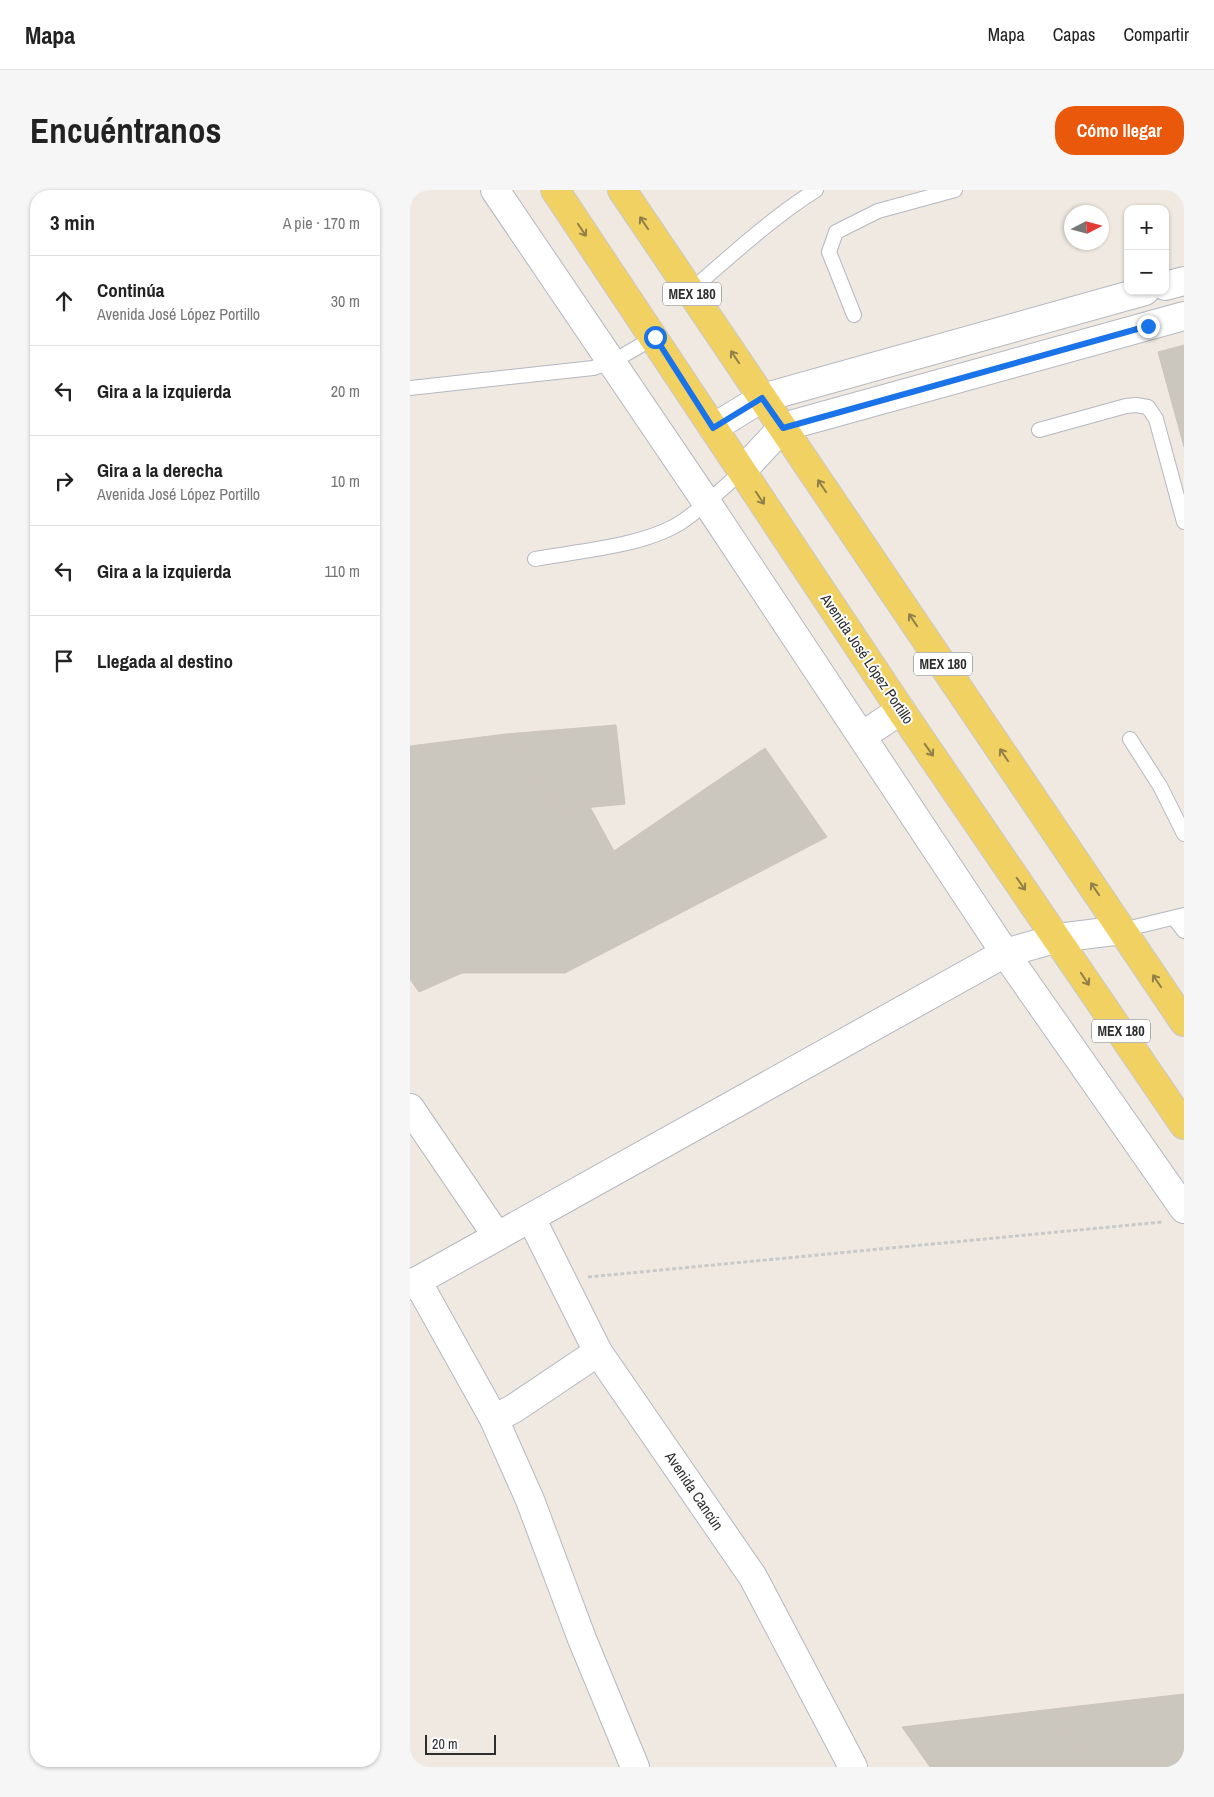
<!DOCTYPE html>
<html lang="es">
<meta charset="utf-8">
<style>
:root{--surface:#fff;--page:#f6f6f6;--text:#222;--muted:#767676;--line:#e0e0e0;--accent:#ea580c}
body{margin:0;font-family:"Archivo Narrow",sans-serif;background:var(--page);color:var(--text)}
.controls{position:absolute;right:15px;top:15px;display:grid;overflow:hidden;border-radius:10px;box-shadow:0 1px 4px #0004}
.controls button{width:45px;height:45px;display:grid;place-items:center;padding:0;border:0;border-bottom:1px solid var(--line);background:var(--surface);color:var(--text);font:25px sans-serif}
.compass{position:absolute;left:654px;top:15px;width:45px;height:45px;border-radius:50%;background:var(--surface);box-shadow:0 1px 4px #0004;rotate:84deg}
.scale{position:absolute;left:15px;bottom:12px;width:71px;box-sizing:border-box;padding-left:5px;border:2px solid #2e2e2e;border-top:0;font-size:14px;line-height:18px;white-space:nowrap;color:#2e2e2e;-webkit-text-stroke:4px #fff;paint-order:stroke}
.stop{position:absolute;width:15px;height:15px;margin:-11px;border:4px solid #1a73e8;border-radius:50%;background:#fff}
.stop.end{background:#1a73e8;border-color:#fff;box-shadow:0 1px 5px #0008}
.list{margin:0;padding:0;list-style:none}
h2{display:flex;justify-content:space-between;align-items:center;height:65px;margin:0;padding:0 20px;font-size:21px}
h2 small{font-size:16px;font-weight:400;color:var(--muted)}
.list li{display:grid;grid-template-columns:32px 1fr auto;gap:15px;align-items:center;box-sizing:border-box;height:90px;padding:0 20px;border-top:1px solid var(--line)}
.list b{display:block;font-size:19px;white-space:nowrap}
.list p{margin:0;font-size:16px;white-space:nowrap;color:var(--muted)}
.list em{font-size:16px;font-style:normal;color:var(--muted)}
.icon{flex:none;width:28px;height:28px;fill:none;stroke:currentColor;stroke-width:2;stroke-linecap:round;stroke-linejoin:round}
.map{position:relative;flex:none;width:774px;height:1577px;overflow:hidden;border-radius:20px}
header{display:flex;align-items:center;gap:30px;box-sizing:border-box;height:70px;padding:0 25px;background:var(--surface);border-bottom:1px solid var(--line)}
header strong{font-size:24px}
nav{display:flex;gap:28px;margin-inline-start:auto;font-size:18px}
.intro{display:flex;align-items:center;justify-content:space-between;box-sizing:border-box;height:120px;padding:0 30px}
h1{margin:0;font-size:35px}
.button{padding:12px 22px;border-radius:20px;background:var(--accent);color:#fff;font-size:18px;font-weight:700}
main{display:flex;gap:30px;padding:0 30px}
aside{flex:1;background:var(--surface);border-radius:20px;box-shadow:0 1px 4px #0004}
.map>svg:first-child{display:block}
</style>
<header>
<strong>Mapa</strong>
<nav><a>Mapa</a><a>Capas</a><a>Compartir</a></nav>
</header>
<div class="intro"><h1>Encuéntranos</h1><a class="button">Cómo llegar</a></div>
<main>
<aside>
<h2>3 min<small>A pie · 170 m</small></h2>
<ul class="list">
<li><svg class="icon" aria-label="ahead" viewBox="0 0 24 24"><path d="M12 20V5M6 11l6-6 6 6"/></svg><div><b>Continúa</b><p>Avenida José López Portillo</p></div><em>30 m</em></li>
<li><svg class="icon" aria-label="left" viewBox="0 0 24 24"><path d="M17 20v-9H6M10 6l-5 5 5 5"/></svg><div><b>Gira a la izquierda</b></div><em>20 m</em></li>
<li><svg class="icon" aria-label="right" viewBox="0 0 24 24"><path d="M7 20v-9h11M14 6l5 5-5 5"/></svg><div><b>Gira a la derecha</b><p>Avenida José López Portillo</p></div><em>10 m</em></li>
<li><svg class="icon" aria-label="left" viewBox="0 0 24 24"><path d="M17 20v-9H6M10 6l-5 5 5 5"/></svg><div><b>Gira a la izquierda</b></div><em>110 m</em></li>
<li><svg class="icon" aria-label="arrive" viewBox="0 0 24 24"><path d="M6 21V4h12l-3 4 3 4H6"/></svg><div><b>Llegada al destino</b></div></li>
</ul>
</aside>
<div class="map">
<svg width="774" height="1577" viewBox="0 0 774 1577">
<rect width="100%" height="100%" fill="#efe9e1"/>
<g fill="#cbc7bf" stroke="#cbc5ba">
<polygon points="774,155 774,257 748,162"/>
<polygon points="206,535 215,614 152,620 96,544"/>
<polygon points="96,544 152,620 180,617 204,661 355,558 417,647 155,783 52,783 9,802 0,789 0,556"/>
<polygon points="774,1504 774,1577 684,1577 643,1519"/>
<polygon points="643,1519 684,1577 520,1577 492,1537"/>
</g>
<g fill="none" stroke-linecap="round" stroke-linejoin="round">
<defs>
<g id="lane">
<path d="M280,101C321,66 360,29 406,0"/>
<polyline points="444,125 419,62 426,42 468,21 545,0"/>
<polyline points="0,198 183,178 202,172 245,147"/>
<polyline points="629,240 716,216 726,215 738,217 746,229 774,332"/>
<path d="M125,369C169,361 233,356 270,333C293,318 312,299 332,281"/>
<polyline points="720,549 750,596 774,644"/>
<polyline points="764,728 774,741"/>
<polyline points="712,740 774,725"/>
</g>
<g id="street">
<polyline points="85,0 297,313 595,763 774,1019"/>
<polyline points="755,96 774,91"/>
<polyline points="303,238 352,208 735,101"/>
<polyline points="332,281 373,237 774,126"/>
<polyline points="452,546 491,520"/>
<polyline points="0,918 87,1046"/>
<polyline points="121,1028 188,1162 343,1387 443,1577"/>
<polyline points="7,1091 84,1229 120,1310 172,1449 225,1577"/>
<polyline points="84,1229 103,1219 188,1162"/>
</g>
<polyline id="secondary" points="0,1095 595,763 648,748 712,740"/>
<g id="primary">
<path d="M145,0C261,172 374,346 490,519C584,658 680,795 774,935"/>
<polyline points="212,0 774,832"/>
</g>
</defs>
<use href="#lane" stroke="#b4b7c1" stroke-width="16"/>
<use href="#street" stroke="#b4b7c1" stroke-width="30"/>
<use href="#secondary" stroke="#b4b7c1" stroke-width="30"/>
<use href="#primary" stroke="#c9c9c9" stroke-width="30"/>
<polyline stroke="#c9c9c9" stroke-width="3" stroke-dasharray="4 2.5" stroke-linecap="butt" points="178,1087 752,1032"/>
<use href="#lane" stroke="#fff" stroke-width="14"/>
<use href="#street" stroke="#fff" stroke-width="28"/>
<use href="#secondary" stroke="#fff" stroke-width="28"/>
<use href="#primary" stroke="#f2d163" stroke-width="28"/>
</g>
<defs><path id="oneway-shaft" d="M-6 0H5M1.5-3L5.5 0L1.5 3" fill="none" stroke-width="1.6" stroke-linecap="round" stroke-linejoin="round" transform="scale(1.25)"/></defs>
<g stroke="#908048">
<use href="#oneway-shaft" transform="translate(234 33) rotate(-124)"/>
<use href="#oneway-shaft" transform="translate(172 40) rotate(56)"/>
<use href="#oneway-shaft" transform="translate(325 167) rotate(-124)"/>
<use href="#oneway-shaft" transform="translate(412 296) rotate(-124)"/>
<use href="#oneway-shaft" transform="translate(350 308) rotate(56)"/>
<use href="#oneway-shaft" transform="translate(503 430) rotate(-124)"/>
<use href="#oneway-shaft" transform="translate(519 560) rotate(55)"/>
<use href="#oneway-shaft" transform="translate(594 565) rotate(-124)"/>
<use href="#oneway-shaft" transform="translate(611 694) rotate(55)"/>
<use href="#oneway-shaft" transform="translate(685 699) rotate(-124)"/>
<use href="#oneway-shaft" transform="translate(675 789) rotate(56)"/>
<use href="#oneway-shaft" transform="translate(747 791) rotate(-124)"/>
</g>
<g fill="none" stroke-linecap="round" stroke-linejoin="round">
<polyline stroke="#1a73e8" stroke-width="6" points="245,147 303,238 352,208 373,238 738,136"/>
</g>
<g text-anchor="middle" stroke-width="4" stroke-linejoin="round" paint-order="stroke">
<g fill="#fff" stroke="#6d6d6d" stroke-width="1">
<rect x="253" y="92.5" width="58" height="23" rx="4"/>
<rect x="504" y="462.5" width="58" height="23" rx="4"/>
<rect x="682" y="829.5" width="58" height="23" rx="4"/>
</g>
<g font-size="14" font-weight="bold" fill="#2e2e2e">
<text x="282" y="109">MEX 180</text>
<text x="533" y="479">MEX 180</text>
<text x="711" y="846">MEX 180</text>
</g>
<g font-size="15" fill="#2e2e2e" stroke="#fff">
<text transform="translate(457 469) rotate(56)" y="5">Avenida José López Portillo</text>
<text transform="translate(284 1301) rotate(56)" y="5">Avenida Cancún</text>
</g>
</g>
</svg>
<div class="controls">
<button>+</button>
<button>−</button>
</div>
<svg class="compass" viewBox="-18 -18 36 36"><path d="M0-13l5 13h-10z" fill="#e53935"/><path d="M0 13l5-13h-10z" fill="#767676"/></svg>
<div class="scale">20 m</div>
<div class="stop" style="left:245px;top:147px"></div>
<div class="stop end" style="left:738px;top:136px"></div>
</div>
</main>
